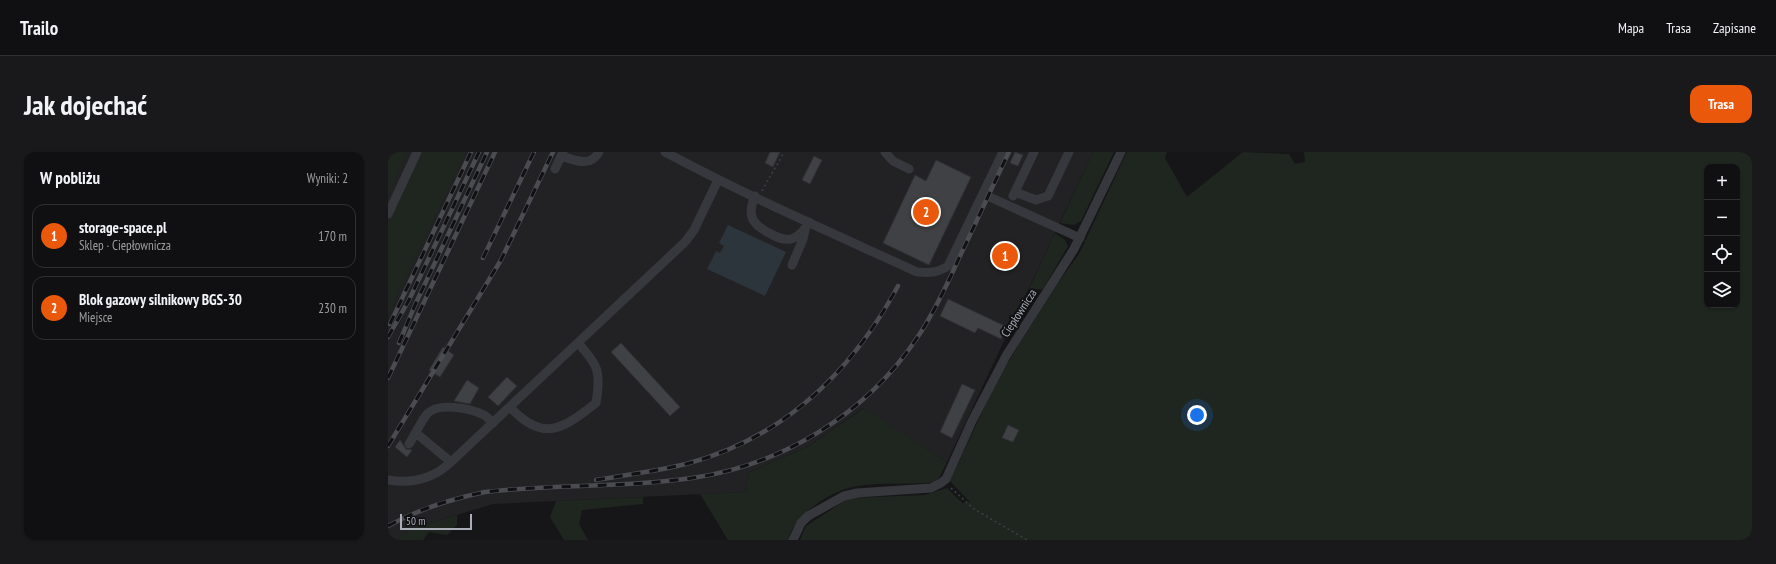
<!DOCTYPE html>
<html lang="pl">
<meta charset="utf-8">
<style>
:root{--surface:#101012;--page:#19191b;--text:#f1f3f6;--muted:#9c9d9f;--line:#303032;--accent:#ea580c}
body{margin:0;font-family:"PT Sans Narrow",sans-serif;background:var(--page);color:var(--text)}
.controls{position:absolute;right:12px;top:12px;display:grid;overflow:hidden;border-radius:8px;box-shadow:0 1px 3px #0004}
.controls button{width:36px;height:36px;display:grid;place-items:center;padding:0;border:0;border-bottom:1px solid var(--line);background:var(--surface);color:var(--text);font:20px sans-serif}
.scale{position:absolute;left:12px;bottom:10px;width:72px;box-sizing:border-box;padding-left:4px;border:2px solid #a8adb8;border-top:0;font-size:11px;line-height:14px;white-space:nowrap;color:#a8adb8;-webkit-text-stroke:3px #111113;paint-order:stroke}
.you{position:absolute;left:809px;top:263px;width:14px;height:14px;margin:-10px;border:3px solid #fff;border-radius:50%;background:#1a73e8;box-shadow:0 0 0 6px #1a73e833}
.badge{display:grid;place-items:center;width:26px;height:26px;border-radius:50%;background:var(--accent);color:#fff;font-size:13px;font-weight:700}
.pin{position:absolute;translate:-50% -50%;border:2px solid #fff;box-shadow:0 1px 4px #0006}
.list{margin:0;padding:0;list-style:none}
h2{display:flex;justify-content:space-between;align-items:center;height:52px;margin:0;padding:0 16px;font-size:17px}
h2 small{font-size:13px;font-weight:400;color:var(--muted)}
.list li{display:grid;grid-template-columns:26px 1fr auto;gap:12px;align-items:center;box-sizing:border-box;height:64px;margin:0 8px 8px;padding:0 8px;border:1px solid var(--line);border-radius:12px}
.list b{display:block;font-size:15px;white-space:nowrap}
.list p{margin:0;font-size:13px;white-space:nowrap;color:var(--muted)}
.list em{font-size:13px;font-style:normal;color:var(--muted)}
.icon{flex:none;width:22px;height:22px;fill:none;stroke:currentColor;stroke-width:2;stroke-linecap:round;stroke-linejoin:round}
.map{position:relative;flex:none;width:1364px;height:388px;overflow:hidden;border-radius:12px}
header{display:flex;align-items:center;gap:24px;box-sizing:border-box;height:56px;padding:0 20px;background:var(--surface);border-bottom:1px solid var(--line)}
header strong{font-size:19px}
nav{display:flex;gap:22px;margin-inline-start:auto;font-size:14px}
.intro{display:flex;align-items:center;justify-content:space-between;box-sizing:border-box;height:96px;padding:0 24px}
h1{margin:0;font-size:28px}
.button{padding:10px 18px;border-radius:12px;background:var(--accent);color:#fff;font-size:14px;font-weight:700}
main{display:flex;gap:24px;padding:0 24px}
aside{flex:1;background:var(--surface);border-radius:12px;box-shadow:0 1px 3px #0004}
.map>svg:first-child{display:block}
</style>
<header>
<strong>Trailo</strong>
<nav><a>Mapa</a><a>Trasa</a><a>Zapisane</a></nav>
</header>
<div class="intro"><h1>Jak dojechać</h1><a class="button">Trasa</a></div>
<main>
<aside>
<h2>W pobliżu<small>Wyniki: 2</small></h2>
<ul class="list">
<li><span class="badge">1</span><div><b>storage-space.pl</b><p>Sklep · Ciepłownicza</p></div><em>170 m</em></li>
<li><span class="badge">2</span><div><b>Blok gazowy silnikowy BGS-30</b><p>Miejsce</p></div><em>230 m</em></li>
</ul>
</aside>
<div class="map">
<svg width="1364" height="388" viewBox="0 0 1364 388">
<rect width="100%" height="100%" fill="#161618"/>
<polygon fill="#222225" points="0,0 705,0 559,310 475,256 421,294 360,321 358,340 105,352 26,376 7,388 0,388"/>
<g fill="#1e261f" fill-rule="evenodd">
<polygon points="0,0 20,0 0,43"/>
<polygon points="34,0 78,0 0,163 0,71"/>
<polygon points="705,0 726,0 693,69 686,73 672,71"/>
<path d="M739,0H779L777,6L799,45L855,0L901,2L907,12L917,10L916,0H1364V388H412L418,374L461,346L537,343L559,336L574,351L582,350L562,329L609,228L669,132L691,102ZM1319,15H1349V153H1319Z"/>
<polygon points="667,81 677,88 680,94 655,137 641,137"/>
<path d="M476,256L559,310L549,330C523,333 496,330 469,334C444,338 406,362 400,388H340L312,342L358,340L360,321L421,294Z"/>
<polygon points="255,345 255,352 194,358 191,372 200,388 176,388 162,365 168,349"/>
<polygon points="69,363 69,373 59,383 41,380 35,388 7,388 26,376"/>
</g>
<polygon fill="#2c353c" points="340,73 398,100 377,144 319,117 328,99 332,101 336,94 331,91"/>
<g fill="#404145" stroke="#303034">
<polygon points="382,0 392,0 385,15 377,11"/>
<polygon points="627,0 635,3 630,14 622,11"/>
<polygon points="426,4 434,8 422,32 414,28"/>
<polygon points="548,8 583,25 541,113 495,91 527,23 538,29"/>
<polygon points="560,147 619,175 613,187 590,176 587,181 552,164"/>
<polygon points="233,191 292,255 282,264 223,200"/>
<polygon points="55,195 66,203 52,225 41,218"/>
<polygon points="119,225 129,234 110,254 100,245"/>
<polygon points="79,228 91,236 82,252 66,249"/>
<polygon points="574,232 587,238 564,286 552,280"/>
<polygon points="620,273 631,278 625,290 614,286"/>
<polygon points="12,288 18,297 24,298 19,305 7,295"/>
</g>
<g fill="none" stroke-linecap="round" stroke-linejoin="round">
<g stroke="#3d3f44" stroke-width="1.5" stroke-dasharray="2 3" stroke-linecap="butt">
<path d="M374,39C381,25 389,14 396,0"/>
<polyline points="563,336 586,357 639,388"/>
</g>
<g stroke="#37383d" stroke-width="9">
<path d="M277,0C359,44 444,81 529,120C542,121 549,121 560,114L615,0"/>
<polyline points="497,0 505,9 521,17"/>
<path d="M173,4C187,8 202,16 211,0"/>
<polyline points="167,17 175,0"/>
<polyline points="627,40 648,48 660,44 681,0"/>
<polyline points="595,42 692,86"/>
<path d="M367,44C358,65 365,73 383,82C400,92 411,88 421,70"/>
<polyline points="625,44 646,0"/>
<polyline points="0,62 29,0"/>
<polyline points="404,113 415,87 417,78"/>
<path d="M122,255C155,291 175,277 208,251C213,220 211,214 190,191"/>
<polyline points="28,281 63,310"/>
<path d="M21,292C27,283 32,271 39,262C50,250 82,256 96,263C99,265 102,268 105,271"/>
<path d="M0,328C24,332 45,327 63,310L297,90L306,78L330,28"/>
<polyline points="405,388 413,371 420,364 456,344 469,341 543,336 553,331 558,327 584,269 618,204 686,97 733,0"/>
</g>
<defs>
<g id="rail">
<polyline points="95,106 146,0"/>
<polyline points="2,172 83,0"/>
<polyline points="0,185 21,148 91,0"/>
<polyline points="11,191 27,153 99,0"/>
<polyline points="0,226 107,0"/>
<polyline points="0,294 113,108 165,0"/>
<path d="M208,328C238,323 269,319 298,312C396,286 463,221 510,134"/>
<path d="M0,374C31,357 63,347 97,340C166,332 236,336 304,326C395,313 478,262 529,186C546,161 559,133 571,106C588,71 604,35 621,0"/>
</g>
</defs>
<use href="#rail" stroke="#4a4c52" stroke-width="4.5"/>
<use href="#rail" stroke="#111113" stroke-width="3" stroke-dasharray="9" stroke-linecap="butt"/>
</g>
<g text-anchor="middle" stroke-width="4" stroke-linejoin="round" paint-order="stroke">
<g font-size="12" fill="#a8adb8" stroke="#111113">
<text transform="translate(631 161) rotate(-57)" y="4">Ciepłownicza</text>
</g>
</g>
</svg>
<div class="controls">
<button>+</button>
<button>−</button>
<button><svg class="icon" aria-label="locate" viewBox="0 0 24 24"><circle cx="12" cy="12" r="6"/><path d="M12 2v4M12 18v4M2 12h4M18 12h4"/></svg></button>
<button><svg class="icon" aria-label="layers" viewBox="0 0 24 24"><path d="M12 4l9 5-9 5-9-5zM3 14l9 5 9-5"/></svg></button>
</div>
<div class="scale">50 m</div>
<div class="you"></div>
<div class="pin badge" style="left:617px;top:104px">1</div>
<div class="pin badge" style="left:538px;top:60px">2</div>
</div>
</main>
